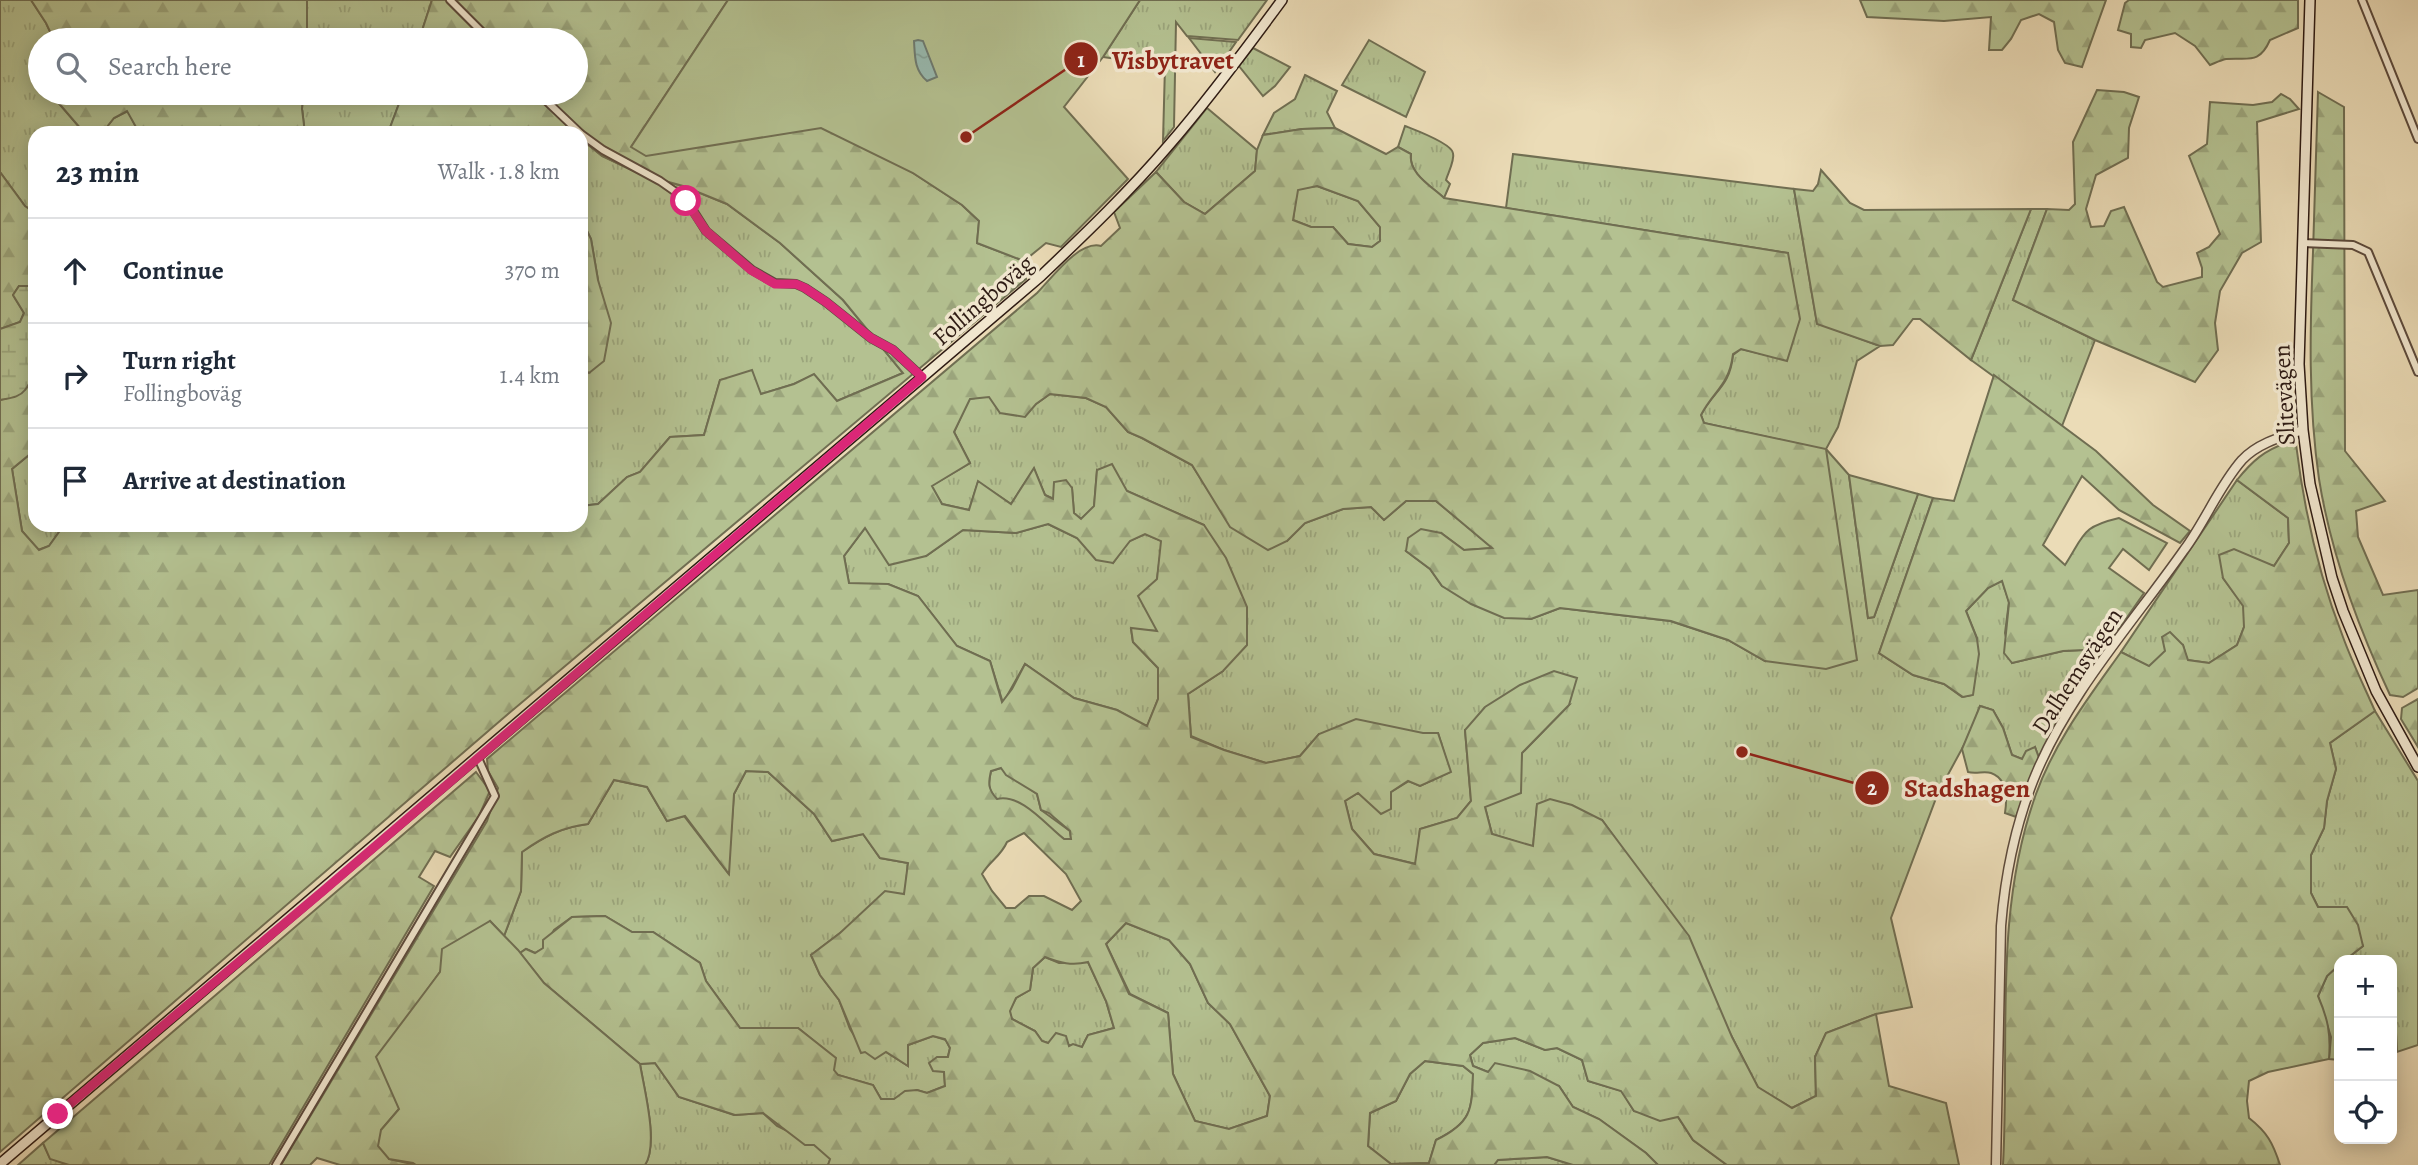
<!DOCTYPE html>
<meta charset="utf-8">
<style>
:root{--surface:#fff;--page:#f6f6f7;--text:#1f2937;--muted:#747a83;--line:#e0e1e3}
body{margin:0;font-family:Alegreya,serif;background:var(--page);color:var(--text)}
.controls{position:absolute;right:21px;bottom:21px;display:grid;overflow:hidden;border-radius:14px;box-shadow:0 4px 18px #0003}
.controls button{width:63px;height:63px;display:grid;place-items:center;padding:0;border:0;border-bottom:2px solid var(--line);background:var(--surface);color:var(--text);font:35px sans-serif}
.stop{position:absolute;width:21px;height:21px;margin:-16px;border:5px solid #db2777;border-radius:50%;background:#fff}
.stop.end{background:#db2777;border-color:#fff;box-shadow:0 2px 7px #0008}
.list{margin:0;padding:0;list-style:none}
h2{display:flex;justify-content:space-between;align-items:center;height:91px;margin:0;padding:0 28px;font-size:30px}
h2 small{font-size:23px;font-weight:400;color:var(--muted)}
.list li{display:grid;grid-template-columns:46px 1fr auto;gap:21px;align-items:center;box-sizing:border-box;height:105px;padding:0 28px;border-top:2px solid var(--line)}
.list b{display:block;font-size:26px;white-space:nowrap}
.list p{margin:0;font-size:23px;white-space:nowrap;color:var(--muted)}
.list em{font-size:23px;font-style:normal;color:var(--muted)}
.icon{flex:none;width:38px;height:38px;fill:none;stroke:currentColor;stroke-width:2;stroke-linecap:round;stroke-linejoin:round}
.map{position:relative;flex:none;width:2418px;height:1165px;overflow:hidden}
.search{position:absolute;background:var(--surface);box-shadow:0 4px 18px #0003;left:28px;top:28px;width:560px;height:77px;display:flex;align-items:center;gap:18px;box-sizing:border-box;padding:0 24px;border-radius:38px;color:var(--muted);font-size:26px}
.panel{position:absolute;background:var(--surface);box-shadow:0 4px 18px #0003;left:28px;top:126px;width:560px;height:406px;border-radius:21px}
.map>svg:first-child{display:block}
</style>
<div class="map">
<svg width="2418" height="1165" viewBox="0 0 2418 1165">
<defs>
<pattern id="grass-tufts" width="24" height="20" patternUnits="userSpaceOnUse" patternTransform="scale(1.75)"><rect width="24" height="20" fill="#b4c191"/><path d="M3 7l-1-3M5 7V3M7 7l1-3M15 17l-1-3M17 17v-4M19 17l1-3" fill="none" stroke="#9ba57c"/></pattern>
<pattern id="forest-firs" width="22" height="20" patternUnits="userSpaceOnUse" patternTransform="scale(1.75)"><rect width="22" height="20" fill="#b4c191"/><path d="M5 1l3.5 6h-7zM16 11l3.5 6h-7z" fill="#9ba57c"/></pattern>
<pattern id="wetland-marsh" width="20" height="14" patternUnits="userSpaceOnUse" patternTransform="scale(1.75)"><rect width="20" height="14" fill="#b4c191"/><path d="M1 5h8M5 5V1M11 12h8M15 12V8" fill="none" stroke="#9ba57c"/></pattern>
<pattern id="water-ripples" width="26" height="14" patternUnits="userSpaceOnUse" patternTransform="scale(1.75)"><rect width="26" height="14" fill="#98bbb1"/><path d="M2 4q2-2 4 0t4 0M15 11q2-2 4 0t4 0" fill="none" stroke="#83a097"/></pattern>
</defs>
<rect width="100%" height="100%" fill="#ebdcb7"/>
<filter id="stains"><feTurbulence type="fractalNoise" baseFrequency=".00286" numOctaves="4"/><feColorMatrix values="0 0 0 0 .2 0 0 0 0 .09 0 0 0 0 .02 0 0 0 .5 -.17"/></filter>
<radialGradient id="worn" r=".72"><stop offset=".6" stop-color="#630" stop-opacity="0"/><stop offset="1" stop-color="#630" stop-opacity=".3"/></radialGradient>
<g fill="url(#grass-tufts)" stroke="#706e52" stroke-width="2">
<polygon points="0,0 31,0 46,23 54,40 40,40 40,93 50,93 81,129 79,133 35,133 35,213 25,206 0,172"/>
<polygon points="307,0 432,0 419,40 307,40"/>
<polygon points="1140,0 1267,0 1238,40 1187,36 1176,22 1174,127 1163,141 1165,66 1103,57"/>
<polygon points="1189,38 1236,42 1215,72"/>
<polygon points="1369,40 1425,72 1406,117 1342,85"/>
<polygon points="1253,48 1290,67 1275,86 1263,96 1239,66"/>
<polygon points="1305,75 1337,91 1327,112 1335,128 1302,129 1263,135 1274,113 1295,99"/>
<polygon points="303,93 403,93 388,133 305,133 302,109"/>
<polygon points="1207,108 1257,150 1255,171 1205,214 1184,202 1156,172"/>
<polygon points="128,111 136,127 133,133 102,133 114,118"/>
<path d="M1405,126C1415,130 1451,143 1453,153C1455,160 1448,173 1446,180L1450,184L1444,198C1431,186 1408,173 1411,154L1398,147Z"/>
<polygon points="581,139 602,156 640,174 683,186 727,204 780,243 843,300 903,373 837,401 814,375 794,384 761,394 729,378 720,380 704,435 670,437 640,472 627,477 598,504 581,506 581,367 590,372 598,280 591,239 581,219"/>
<path d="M1513,154L1794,189L1817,323L1880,346L1857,361L1838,427L1826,449L1849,475L1868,618L1874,617L1918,494L1933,498L1879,653L1913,675L1944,684L1962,697L1972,695L1977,638L1966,611L1988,588L2002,580L2009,602L2005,633L2012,663L2063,651L2105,649L2059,719L2039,758L2035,747L2022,759L2012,755L2003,728L1993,710L1980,706L1970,734L1938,793L1891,918L1912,1007L1876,1014L1826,1033L1815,1057L1816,1096L1792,1108L1758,1088L1732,1037L1635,866L1602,820L1537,805L1533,847L1492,834L1485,807L1520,771L1522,753L1569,705L1465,730L1471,801L1457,818L1420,829L1416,864L1374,854L1352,829L1345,801L1358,793L1391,792L1409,781L1420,786L1450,772L1438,733L1319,734L1300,756L1266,763L1224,750L1191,736L1188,694L1223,671L1204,525L1127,491L1097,470L1094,507L1081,519L1074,513L1072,488L1054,499L1045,495L1034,469L1011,504L978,482L969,510L942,504L931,486L970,463L954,432L969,399L989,396L1036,404L1050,394L1086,398L1106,407L1128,432L1142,438L1192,465L1211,495L1287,541L1305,523L1343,509L1371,507L1384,520L1406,501H1436L1493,548L1464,550L1441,533L1406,551L1430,569L1442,586L1531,619L1560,608L1670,621L1728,640L1765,661L1826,450L1704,423L1701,415C1714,390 1730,387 1733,355L1741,349L1787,360L1788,253L1506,208Z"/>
<polygon points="1317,186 1358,201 1380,227 1380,241 1372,247 1348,244 1333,227 1311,227 1293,220 1297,189"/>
<polygon points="2031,209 2047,209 2013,300 2095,340 2062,426 1971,360"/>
<polygon points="35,450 35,525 64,525 49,546 38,550 22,531 12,469"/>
<polygon points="2237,480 2288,518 2289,543 2274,566 2260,562 2223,578 2244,606 2244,627 2237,645 2209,663 2187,660 2183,645 2165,651 2149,667 2121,652"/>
<polygon points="1048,524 1077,538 1113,563 1129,541 1145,534 1162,541 1157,579 1158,631 1131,629 1133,642 1158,668 1158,699 1147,727 1117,710 1074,698 1025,664 1003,703 990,661 957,646 918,596 888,584 849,584 844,556 865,528 926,556 963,530 1016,533"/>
<path d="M2375,711L2418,781V1045L2397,1052C2396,1021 2392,991 2392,960H2345L2363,946L2346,907H2318L2311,893V855L2324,828L2327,801L2336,769L2330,743Z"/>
<path d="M1001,768L1037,794L1041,810L1070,831L1071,839H1064L1017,802L997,800C988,790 988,784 991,771Z"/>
<path d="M746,771L768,772L814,814L832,841L863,834L880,858L908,863L905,894L840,933L811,955L820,975L839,1000L850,1029L865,1052H886L908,1066V1045L933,1036L946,1040L950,1048L944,1072L945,1086L927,1093L917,1090L894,1099H881L873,1085L838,1075L833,1070L835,1058L798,1028H740L706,981L700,963L653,932H632L605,916L572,917L554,930L544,948L535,953L526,949L520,953L504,936L521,891L522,852C543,837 562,827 588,824L614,780L647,787L667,821L684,816L728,873L734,794Z"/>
<polygon points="1126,923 1169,940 1190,964 1208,1003 1230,1024 1270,1096 1267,1116 1229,1129 1195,1121 1173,1074 1168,1013 1130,994 1106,944"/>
<polygon points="1045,957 1059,963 1088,962 1106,1001 1114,1028 1088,1035 1082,1047 1048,1043 1042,1041 1035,1031 1012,1019 1009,1011 1016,998 1030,990 1033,968"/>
<polygon points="2339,965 2339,1060 2329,1059 2331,1037 2318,996 2327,976"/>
<polygon points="1515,1038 1545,1050 1557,1048 1582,1060 1588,1081 1622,1091 1634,1111 1678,1117 1693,1140 1727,1165 1658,1165 1646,1153 1599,1119 1573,1107 1559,1086 1488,1072 1473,1066 1470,1055 1483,1043"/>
<path d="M1425,1061L1463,1066L1473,1074C1472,1111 1471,1123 1436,1140L1429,1163L1391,1164L1368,1146L1370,1113L1396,1101L1410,1074Z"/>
<path d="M655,1063L679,1097L734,1115L763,1113L777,1126L814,1144L831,1159L828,1165H645C659,1144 644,1089 640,1064Z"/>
<polygon points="43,1143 50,1158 69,1165 18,1165"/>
<polygon points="1547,1157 1573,1165 1494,1165 1498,1160"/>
</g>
<g fill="url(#forest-firs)" stroke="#706e52" stroke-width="2" fill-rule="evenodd">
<polygon points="31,0 307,0 307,40 54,40 46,23"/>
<path d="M432,0H728L631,147L749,0L913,173L962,205L979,221L977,243L1024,261L1026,279L508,714L0,1152V400C19,397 29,387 35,369V450L12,469L22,531L39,550L49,546L64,525H581V506L598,504L627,477L640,472L670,437L704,435L720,380L752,370L761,394L794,384L814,374L837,401L903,373L843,300L780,243L727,204L683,186L640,174L602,156L581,139V133H388L403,93H576V40H419Z"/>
<polygon points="1860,0 2106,0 2082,67 2065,63 2058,50 2054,22 2039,14 2021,20 2011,39 2002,50 1989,50 1991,17 1944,21 1867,17"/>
<path d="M2129,0H2298V28L2270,40C2259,65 2248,57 2226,59C2221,60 2215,63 2210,65L2195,46L2175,33L2145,40L2141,48L2131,47V34L2118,30L2125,3Z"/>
<polygon points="2097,90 2124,92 2139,97 2129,128 2128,158 2096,175 2086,209 2091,227 2104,226 2111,211 2124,207 2157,282 2163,287 2202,277 2202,268 2197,253 2209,247 2220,234 2189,156 2207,144 2210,102 2253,105 2272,102 2281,94 2290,99 2299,109 2257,122 2261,242 2242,253 2220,291 2215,323 2218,350 2195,382 2095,340 2013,300 2047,209 2069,210 2075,204 2073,142"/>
<path d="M2318,92L2344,107L2345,451L2385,501L2356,511L2358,537L2383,595L2418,590V688L2403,697L2390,695C2358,627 2331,554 2319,479C2308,403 2310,328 2313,252C2315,199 2316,145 2318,92Z"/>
<polygon points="50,93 303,93 302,109 305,133 133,133 136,127 127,111 114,118 102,133 79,133 81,129"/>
<path d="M1335,128L1386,154L1398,147L1411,154C1408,173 1431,186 1444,198L1788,253L1800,319L1787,361L1741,349L1733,354C1729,386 1714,390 1701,415L1704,423L1826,449L1857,660L1826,669L1765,661L1728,640L1671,621L1560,608L1531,619L1504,618L1471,604L1442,586L1430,569L1406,551L1408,538L1421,529L1441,533L1464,550L1492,548L1436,501H1406L1384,520L1371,507L1343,509L1305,523L1287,541L1268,550L1230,527L1192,465L1142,438L1128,432L1106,407L1086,398L1050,394L1036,404L1025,417L1000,413L989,397L970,399L954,432L970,463L932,486L942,504L969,510L978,481L1011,504L1034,468L1045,495L1053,499L1054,482L1066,480L1072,488L1074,513L1081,519L1094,506L1097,470L1112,464L1127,491L1204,525L1226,558L1247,607V645L1223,671L1188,694L1191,737L1224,750L1266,763L1300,756L1319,734L1356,719L1423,733H1438L1451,772L1420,786L1408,781L1391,792V809L1381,814L1358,793L1345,801L1352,829L1374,854L1415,864L1420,829L1457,818L1471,801L1465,730L1485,707L1520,685L1554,671L1577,678L1569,705L1522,753L1521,793L1485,807L1492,834L1533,846L1537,804L1550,799L1572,805L1602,820L1689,936L1732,1037L1758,1087L1792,1108L1816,1096L1815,1057L1826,1033L1876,1014L1889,1086L1946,1103L1959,1165H1727L1693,1140L1678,1117L1660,1121L1634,1111L1621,1091L1588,1081L1582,1060L1557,1048L1545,1050L1515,1038L1483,1043L1470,1055L1473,1066L1488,1072L1495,1063L1530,1071L1559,1086L1573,1107L1599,1119L1646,1153L1658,1165H1573L1547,1157L1498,1160L1494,1165H828L830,1159L814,1145H805L763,1113L735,1115L679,1097L655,1063L640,1064L544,983L520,953L526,949L535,953L543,948V940L572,917L605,916L632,932H653L700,963L706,981L740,1028H798L836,1058L834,1070L838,1075L873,1085L881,1099H894L905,1091L917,1090L927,1093L945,1086L944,1072L933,1071L929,1063L937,1057H948L950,1048L945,1039L933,1036L908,1045V1066L886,1052L875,1059L865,1052L861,1053L839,1000L820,975L811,955L840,933L885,891L904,894L908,863L880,858L863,834L832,841L814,814L768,772L746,771L734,794L729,874L685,816L667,821L647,787L614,780L588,824C562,827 543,837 522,852L521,891L504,936L490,921L440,972L415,1007L399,1109L381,1130L389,1159L416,1165H340L317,1158L310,1165H281L487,821L498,788L488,771L487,759L1037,293C1052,278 1079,240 1101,246L1120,228L1114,212L1156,172L1184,202L1205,214L1255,171L1257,150L1263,135L1302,129ZM1317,186L1358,201L1380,227V241L1372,247L1348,244L1333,227H1311L1293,220L1298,190ZM1048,524L1077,538L1096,560L1113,563L1130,541L1145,534L1161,541L1157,579L1138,596L1157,631L1131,628L1133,642L1158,668V699L1147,726L1117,710L1074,698L1025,664L1012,689L1002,702L990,661L957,646L918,596L888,584L849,583L844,556L865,528L889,565L926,556L963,530L1016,533ZM1001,768L1006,775L1037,794L1041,810L1049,813L1070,831L1071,839H1064C1046,825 1021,793 997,799C988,789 988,784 991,771ZM1024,833L1066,874L1081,901L1072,910L1044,896H1029L1015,908H1006L992,891L982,874C990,861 1001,856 1007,842ZM1126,923L1169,940L1190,964L1208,1003L1230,1024L1270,1096L1267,1116L1229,1129L1195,1121L1173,1074L1168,1013L1129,994L1106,944ZM1045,957C1060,963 1072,966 1088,962L1106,1001L1114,1028L1088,1035L1082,1047L1073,1044L1069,1046L1066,1036L1056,1033L1048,1043L1042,1041L1035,1031L1012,1019L1010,1011L1016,998L1030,990L1033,968ZM1425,1061L1463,1066L1473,1074C1472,1111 1471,1123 1436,1140L1429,1163L1391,1164L1368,1146L1370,1113L1396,1101L1410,1074Z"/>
<polygon points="1821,170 1850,203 1864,210 2031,209 1971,360 1920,319 1913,319 1893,345 1880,346 1817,324 1794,189 1813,191 1818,184"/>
<polygon points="0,172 25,206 35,213 35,286 19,286 13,295 24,313 20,322 0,329"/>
<polygon points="581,219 591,239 598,280 611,323 604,361 589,373 581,367"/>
<path d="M1994,375L2096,451L2153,505L2190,531L2180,543L2119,510L2082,476L2043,545L2065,565C2085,534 2081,527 2119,518L2167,543L2149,570L2123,549L2109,568L2144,593L2105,649L2063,651L2012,663L2004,653L2009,603L2002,581L1988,588L1966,611L1977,639L1979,654L1973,695L1963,697L1944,684L1913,675L1879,653L1933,498L1954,501Z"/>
<path d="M2288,442L2296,444C2304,510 2319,576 2343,637C2352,662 2364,686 2375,711L2330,743L2336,769L2327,801L2324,828L2311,855V893L2318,907H2347L2358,925L2363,946L2345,960H2339V965L2327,976L2318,996C2328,1019 2331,1034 2329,1059L2268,1072L2249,1081L2247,1101L2249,1118C2267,1132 2273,1143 2280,1165H2003C2010,1041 1993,913 2036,794C2055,741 2089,697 2121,652L2149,666L2165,651L2162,637L2170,632L2183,645L2188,660L2209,663L2237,645L2244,627L2243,606L2223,578L2219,555L2234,549L2274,566L2289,543L2288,518L2237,480C2253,460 2264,451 2288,442Z"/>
<polygon points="1849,475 1918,494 1874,617 1868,618"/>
<polygon points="2418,699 2418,747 2401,719 2402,708"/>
<path d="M1980,706L1993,710L2003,728L2012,755L2022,759L2026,751L2035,747L2039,758L2016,817L2005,813C2007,800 2008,779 1991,773C1985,771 1975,774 1968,772L1962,749Z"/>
<polygon points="476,772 490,791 479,816 450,857 435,851 419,877 434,886 269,1165 69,1165 50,1159 43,1143"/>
</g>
<path fill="url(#wetland-marsh)" stroke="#706e52" stroke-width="2" d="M19,286H35C35,312 42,371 25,390C19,398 9,398 0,400V329L20,322L24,313L13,295Z"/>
<g fill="#b4c191" stroke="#706e52" stroke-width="2">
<polygon points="728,0 1140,0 1103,57 1064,107 1128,179 1061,247 1046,243 1024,261 977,243 979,221 962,205 913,173 821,128 646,156 631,147"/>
<path d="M490,921L518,950L544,983L640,1064C644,1089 659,1144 645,1165H416L413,1163L389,1159L378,1146L381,1130L399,1109L376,1057L440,972L442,949Z"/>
</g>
<path fill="url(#water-ripples)" stroke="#6d7b72" stroke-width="2" d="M918,40L923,41L937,77L927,81C914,70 915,56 914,41Z"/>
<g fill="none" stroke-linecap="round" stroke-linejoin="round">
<defs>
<g id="minor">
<polyline points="450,0 490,40"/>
<polyline points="2362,0 2418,139"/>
<polyline points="538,93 580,133"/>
<polyline points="581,134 603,150 660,181 680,195 692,209 706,231 752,270 775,283 796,284 805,288 826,302 871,338 893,350 922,377"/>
<polyline points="2302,243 2353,245 2368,252 2418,372"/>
<polyline points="276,1165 495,796 478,758"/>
</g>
<path id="tertiary" d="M1996,1165L2001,926C2005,876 2015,827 2033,781C2067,695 2132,624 2184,550C2205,522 2219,486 2242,460C2258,443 2281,437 2303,430"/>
<g id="secondary">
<polyline points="2310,0 2299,364 2303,430 2310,484 2332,578 2343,611 2376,691 2418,767"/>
<path d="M0,1164L1041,276C1085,234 1130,191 1169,145C1209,99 1246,49 1282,0"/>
</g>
</defs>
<use href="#minor" stroke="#5c4a3c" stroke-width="10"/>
<use href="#tertiary" stroke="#5c4a3c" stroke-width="11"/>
<use href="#secondary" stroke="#2d1a13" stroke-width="12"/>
<use href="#minor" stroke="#f2e8d0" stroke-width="6"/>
<use href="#tertiary" stroke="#f2e8d0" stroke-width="8"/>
<use href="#secondary" stroke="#f2e8d0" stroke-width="9"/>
</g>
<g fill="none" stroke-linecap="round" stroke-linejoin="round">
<polyline stroke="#db2777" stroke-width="9" points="58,1114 323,891 922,377 893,350 871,338 826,302 805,288 796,284 775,284 751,270 706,231 686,201"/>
</g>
<g text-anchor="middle" stroke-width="7" stroke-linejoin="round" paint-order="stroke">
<g font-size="24" fill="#2d1a13" stroke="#f2e8d0">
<text transform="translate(983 300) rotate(-41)" y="8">Follingboväg</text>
<text transform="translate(2284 395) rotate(-93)" y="8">Slitevägen</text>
<text transform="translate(2077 671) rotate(-57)" y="8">Dalhemsvägen</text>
</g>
</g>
<path fill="none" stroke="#8f2418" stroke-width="2.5" d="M966 137L1081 59M1742 752L1872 788"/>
<g fill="#8f2418" stroke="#f2e8d0" stroke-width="2.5">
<circle cx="966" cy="137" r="7"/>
<circle cx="1742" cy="752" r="7"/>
<circle cx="1081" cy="59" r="18"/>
<circle cx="1872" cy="788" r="18"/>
</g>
<g font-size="21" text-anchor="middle" font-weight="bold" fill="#fff">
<text x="1081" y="67">1</text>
<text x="1872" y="795">2</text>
</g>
<g font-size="26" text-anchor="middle" font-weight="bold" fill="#8f2418" stroke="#f2e8d0" stroke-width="7" stroke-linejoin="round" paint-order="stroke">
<text x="1173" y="69">Visbytravet</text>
<text x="1967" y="797">Stadshagen</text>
</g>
<rect width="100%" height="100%" filter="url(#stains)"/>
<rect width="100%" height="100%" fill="url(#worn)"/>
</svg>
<div class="controls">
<button>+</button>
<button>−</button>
<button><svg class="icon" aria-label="locate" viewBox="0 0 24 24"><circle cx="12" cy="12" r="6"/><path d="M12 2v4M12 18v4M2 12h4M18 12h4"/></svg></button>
</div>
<div class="stop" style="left:686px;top:201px"></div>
<div class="stop end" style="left:58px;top:1114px"></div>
<div class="search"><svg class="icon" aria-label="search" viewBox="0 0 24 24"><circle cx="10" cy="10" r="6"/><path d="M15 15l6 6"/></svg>Search here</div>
<section class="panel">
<h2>23 min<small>Walk · 1.8 km</small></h2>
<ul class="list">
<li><svg class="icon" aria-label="ahead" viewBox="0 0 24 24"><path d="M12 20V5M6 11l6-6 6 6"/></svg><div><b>Continue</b></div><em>370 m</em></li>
<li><svg class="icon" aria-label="right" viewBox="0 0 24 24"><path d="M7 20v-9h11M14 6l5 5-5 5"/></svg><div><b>Turn right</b><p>Follingboväg</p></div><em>1.4 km</em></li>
<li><svg class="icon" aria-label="arrive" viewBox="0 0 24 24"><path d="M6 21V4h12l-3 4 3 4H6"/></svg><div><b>Arrive at destination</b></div></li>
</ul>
</section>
</div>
